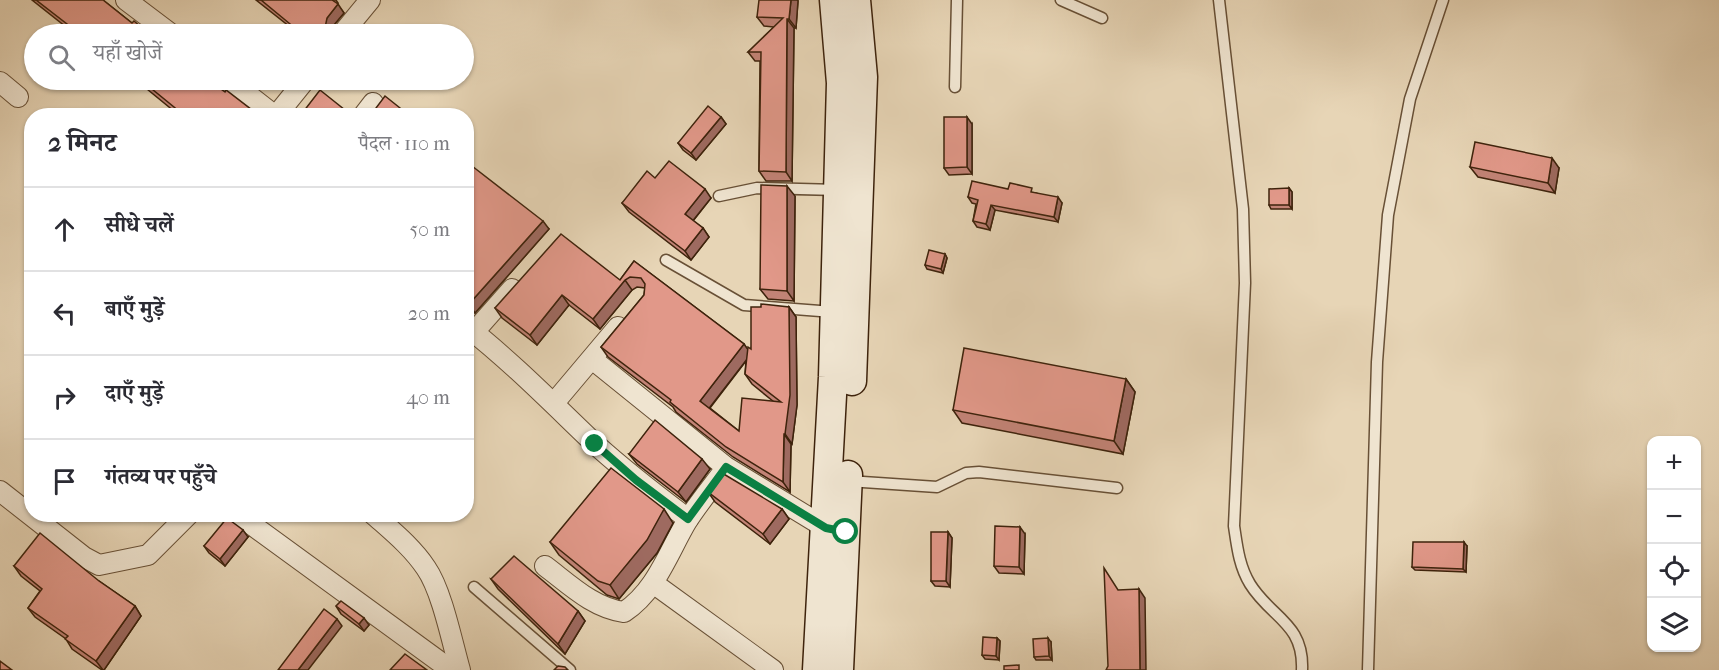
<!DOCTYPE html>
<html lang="hi">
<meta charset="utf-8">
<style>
:root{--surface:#fff;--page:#f7f7f7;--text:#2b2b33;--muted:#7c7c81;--line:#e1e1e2}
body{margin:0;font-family:"IM FELL French Canon","Noto Serif Devanagari",serif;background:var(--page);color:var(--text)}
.controls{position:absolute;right:18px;bottom:18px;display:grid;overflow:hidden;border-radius:12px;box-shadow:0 2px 4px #0004}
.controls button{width:54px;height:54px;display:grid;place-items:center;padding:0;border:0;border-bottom:2px solid var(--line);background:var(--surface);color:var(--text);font:30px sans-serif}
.stop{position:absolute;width:18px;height:18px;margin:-14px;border:4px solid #0b8043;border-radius:50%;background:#fff}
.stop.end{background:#0b8043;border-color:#fff;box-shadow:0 2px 6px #0008}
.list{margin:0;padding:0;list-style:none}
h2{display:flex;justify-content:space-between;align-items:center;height:78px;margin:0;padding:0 24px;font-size:26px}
h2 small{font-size:20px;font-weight:400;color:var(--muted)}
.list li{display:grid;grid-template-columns:39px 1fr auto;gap:18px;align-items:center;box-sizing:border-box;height:84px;padding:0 24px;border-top:2px solid var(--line)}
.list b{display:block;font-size:22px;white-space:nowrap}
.list em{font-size:20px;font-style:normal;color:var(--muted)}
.icon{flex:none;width:33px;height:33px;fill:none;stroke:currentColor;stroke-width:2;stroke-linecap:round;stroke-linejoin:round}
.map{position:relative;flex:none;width:1719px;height:670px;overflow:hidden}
.search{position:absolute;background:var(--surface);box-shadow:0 2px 4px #0004;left:24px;top:24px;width:450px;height:66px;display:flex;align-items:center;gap:15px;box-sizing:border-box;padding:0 21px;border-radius:33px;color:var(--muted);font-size:22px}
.panel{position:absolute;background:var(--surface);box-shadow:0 2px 4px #0004;left:24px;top:108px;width:450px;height:414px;border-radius:24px}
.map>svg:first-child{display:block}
</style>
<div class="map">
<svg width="1719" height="670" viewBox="0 0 1719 670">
<rect width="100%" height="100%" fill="#e7d5b6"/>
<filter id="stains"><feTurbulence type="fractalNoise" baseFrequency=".00333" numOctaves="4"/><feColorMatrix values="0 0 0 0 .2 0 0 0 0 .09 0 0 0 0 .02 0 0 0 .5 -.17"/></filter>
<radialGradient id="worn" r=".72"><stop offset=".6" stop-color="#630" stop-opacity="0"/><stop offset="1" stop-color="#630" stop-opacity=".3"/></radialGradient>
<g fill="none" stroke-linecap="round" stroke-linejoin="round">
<defs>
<g id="service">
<polyline points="1061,0 1102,18"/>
<path d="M1219,0L1243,209L1245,283L1234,526C1237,546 1239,566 1250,584C1271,618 1304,623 1302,670"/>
<polyline points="955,87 957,0"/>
<polyline points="719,196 757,188 838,190"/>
<polyline points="666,260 744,305 833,312"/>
<polyline points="848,481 937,487 966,473 979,472 1117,488"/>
<polyline points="474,587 570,670"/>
<polyline points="1368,670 1377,362 1388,215 1410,99 1443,0"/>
</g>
<g id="minor">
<polyline points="126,0 171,34"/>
<polyline points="342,34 370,0"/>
<polyline points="229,80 275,116"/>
<polyline points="0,82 18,97"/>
<polyline points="276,116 305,80"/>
<polyline points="363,116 373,103"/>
<path d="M466,326C512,362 553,404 595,444C625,471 656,495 688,519"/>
<polyline points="474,332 512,289"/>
<polyline points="592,359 726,467 826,528 834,530"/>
<polyline points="554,403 618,327"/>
<polyline points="0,491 84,557 99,565 148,555 189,514"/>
<polyline points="237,514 451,670"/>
<path d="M373,514C392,531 412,547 426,568C442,591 452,642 460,670"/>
<path d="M545,566C569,584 593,608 624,612C656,591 668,553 687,521C698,504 711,488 723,472"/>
<polyline points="653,583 773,670"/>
</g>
<g id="secondary">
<polyline points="852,381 863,77 856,0"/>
<polyline points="817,670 833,377 841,83 834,0"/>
<polyline points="839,670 848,475"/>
</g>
</defs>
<use href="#service" stroke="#685036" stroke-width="13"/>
<use href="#minor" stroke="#685036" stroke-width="22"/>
<use href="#secondary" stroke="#3e230c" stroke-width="31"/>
<use href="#service" stroke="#efe4d0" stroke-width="10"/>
<use href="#minor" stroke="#efe4d0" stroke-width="20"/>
<use href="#secondary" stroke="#efe4d0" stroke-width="28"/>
</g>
<g fill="#c28376" stroke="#3e230c" stroke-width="1.5" fill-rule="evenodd">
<polygon points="32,0 103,0 132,23 149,34 75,34"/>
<polygon points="256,0 336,0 338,3 337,4 344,13 333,26 331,34 299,34"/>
<polygon points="798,1 796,28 794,28 792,181 766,181 759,171 760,61 755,61 748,52 774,27 764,26 757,17"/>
<polygon points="136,80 208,80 225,92 260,116 180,116"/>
<polygon points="721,117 726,124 696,160 683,150 678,143"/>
<polygon points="972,124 972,174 949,175 944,168"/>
<polygon points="1470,167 1559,168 1555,193 1478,177"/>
<polygon points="466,171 549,229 475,313 466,306"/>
<polygon points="655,178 711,198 693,221 703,228 709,237 691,260 629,212 622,203"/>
<polygon points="1289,188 1292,192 1292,209 1271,209 1269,205"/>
<polygon points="1008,189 1036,193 1062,203 1058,222 995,210 990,230 977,227 973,221 976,204 972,203 968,197"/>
<polygon points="795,196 794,301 768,299 760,289"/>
<polygon points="945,254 947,258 943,273 927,269 925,265"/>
<path d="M634,261L744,344L747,349H751L761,307H789L796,317L797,405L792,444H791L790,492L733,457L676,412L673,407L608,357L601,347L644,295L645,288L637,287L632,290L600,329L569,305L537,345L502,318L495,308L620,280ZM746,361L745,374L752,384L774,402L739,431L710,408Z"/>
<polygon points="1126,379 1135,392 1123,454 962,423 953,410"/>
<polygon points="629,454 710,469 686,502 637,464"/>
<polygon points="708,492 782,509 789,519 770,544 715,502"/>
<polygon points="673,523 657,553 619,599 607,595 559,555 550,542"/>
<polygon points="948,532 952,538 950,587 935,586 931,581"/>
<polygon points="1025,534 1024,574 999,573 994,566"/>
<polygon points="248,537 225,566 209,553 204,546"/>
<polygon points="1467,546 1466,572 1415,570 1412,567"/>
<polygon points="14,566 99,581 135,606 141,616 104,670 102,670 72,649 66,639 35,617 28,608 40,591 21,576"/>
<polygon points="491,579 578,611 585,621 565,654 498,589"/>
<polygon points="336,606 369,625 364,631 341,614"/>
<polygon points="997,638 1000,641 999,660 985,659 982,655"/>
<polygon points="1051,642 1052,660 1036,660 1034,657"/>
</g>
<g fill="#9e6a60" stroke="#3e230c" stroke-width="1.5">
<polygon points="791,0 797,0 798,1 796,28 789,19"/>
<polygon points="338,4 344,13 333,26 331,34 319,34 327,18"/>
<polygon points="787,19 794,28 792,181 786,172"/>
<polygon points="303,30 306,34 302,34 301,33"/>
<polygon points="721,117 726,124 696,160 691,153"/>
<polygon points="967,117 972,124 972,174 967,167"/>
<polygon points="1552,158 1559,168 1555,193 1548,183"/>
<polygon points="787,186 795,196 794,301 787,291"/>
<polygon points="1289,188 1292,192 1292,209 1289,205"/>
<polygon points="705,189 711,198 691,223 685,214"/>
<polygon points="1058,197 1062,203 1058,222 1054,217"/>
<polygon points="991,205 995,210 990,230 986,224"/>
<polygon points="543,221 549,229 475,313 469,304"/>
<polygon points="703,228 709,237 691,260 685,251"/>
<polygon points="945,254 947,258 943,273 941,269"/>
<polygon points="625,280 632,290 600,329 593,319"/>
<polygon points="562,295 569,305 537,345 530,335"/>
<polygon points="789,307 796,317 797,405 792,444 785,434"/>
<polygon points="744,344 751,354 707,411 700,401"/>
<polygon points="1126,379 1135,392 1123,454 1114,441"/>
<polygon points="784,434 791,444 790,492 783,482"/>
<polygon points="702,459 710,469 686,502 678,492"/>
<polygon points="664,509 673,523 657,553 619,599 610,585"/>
<polygon points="782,509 789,519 770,544 763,534"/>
<polygon points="1020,527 1025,534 1024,574 1019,567"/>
<polygon points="243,530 248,537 225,566 220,559"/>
<polygon points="948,532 952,538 950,587 946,581"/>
<polygon points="1464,542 1467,546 1466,572 1463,569"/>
<polygon points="1139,589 1145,598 1146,670 1140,670"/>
<polygon points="135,606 141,616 104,670 103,670 96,661"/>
<polygon points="578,611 585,621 565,654 558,644"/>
<polygon points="364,618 369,625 364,631 359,624"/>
<polygon points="337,619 342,626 308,670 298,670"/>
<polygon points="997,638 1000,641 999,660 996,656"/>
<polygon points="1048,638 1051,642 1052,660 1049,656"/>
</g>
<g fill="#e19889" stroke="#3e230c" stroke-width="1.5">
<polygon points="36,0 103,0 132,23 134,21 149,34 80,34"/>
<polygon points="261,0 332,0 338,4 327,18 325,28 319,34 309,34 303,30 301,33"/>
<polygon points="759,0 791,0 789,19 787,19 786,172 759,171 761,52 748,52 783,18 757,17"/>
<polygon points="141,80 208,80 225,92 226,90 260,116 190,116 188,114 187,116 185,116"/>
<polygon points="320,90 345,110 349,116 300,116"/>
<polygon points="385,96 410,116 370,116"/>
<polygon points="708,106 721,117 691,153 678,143"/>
<polygon points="944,117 967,117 967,167 944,168"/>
<polygon points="1475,142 1552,158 1548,183 1470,167"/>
<polygon points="669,161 705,189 685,214 703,228 685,251 622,203 647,171 655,178"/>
<polygon points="472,166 543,221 469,304 466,302 466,171"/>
<polygon points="972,181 1008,189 1010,183 1032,188 1031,192 1058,197 1054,217 991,205 986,224 973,221 978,200 968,197"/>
<polygon points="761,185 787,186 787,291 760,289"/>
<polygon points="1289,188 1289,205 1269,205 1269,189"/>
<polygon points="561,234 620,280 634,261 744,344 700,401 739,431 742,398 781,402 745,374 748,347 751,349 751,307 761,307 761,304 789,307 790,395 785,434 784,434 783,482 726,447 670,402 671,400 601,347 644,295 645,284 641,278 630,277 625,280 593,319 562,295 530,335 495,308"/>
<polygon points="929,250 945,254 941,269 925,265"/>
<polygon points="964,348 1126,379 1114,441 953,410"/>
<polygon points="655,420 702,459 678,492 629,454"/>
<polygon points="611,468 664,509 647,540 610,585 598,581 550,542"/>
<polygon points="722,473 782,509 763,534 708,492"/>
<polygon points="227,518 243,530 220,559 204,546"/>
<polygon points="995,526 1020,527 1019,567 994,566"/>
<polygon points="931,532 948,532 946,581 931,581"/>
<polygon points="40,533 99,581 135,606 96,661 65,639 68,636 28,608 42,589 14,566"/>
<polygon points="1413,542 1464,542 1463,569 1412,567"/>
<polygon points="514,556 578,611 558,644 491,579"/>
<polygon points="1104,568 1118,590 1139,589 1140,670 1106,670 1108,666"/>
<polygon points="341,601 364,618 359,624 336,606"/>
<polygon points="324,609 337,619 298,670 278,670"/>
<polygon points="983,637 997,638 996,656 982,655"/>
<polygon points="1048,638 1049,656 1034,657 1033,639"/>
<polygon points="405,654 427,670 390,670"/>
<polygon points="0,661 12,670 0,670"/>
<polygon points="1019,665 1019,670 1004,670 1004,666"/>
<polygon points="558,666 565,667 568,670 554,670"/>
</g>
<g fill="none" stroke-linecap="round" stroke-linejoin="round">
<polyline stroke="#0b8043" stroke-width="8" points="595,444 636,480 688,519 726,467 826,528 846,532"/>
</g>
<rect width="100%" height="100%" filter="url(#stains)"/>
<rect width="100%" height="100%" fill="url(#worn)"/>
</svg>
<div class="controls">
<button>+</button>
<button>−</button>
<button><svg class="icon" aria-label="locate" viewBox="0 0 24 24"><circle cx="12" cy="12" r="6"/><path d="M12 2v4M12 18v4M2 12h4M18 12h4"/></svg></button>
<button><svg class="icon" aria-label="layers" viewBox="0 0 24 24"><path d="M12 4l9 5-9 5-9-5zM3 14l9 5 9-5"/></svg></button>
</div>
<div class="stop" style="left:846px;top:532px"></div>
<div class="stop end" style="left:595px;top:444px"></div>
<div class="search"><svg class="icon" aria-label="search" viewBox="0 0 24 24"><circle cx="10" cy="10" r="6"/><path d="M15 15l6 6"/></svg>यहाँ खोजें</div>
<section class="panel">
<h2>2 मिनट<small>पैदल · 110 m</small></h2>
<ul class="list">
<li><svg class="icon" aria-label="ahead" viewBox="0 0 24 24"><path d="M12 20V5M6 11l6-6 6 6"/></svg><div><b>सीधे चलें</b></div><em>50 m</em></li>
<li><svg class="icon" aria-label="left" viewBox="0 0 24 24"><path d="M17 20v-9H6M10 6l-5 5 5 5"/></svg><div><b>बाएँ मुड़ें</b></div><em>20 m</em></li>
<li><svg class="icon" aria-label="right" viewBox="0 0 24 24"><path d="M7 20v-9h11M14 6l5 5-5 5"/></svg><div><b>दाएँ मुड़ें</b></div><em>40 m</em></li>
<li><svg class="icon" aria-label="arrive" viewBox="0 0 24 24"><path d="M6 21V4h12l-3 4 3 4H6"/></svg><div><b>गंतव्य पर पहुँचे</b></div></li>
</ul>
</section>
</div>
